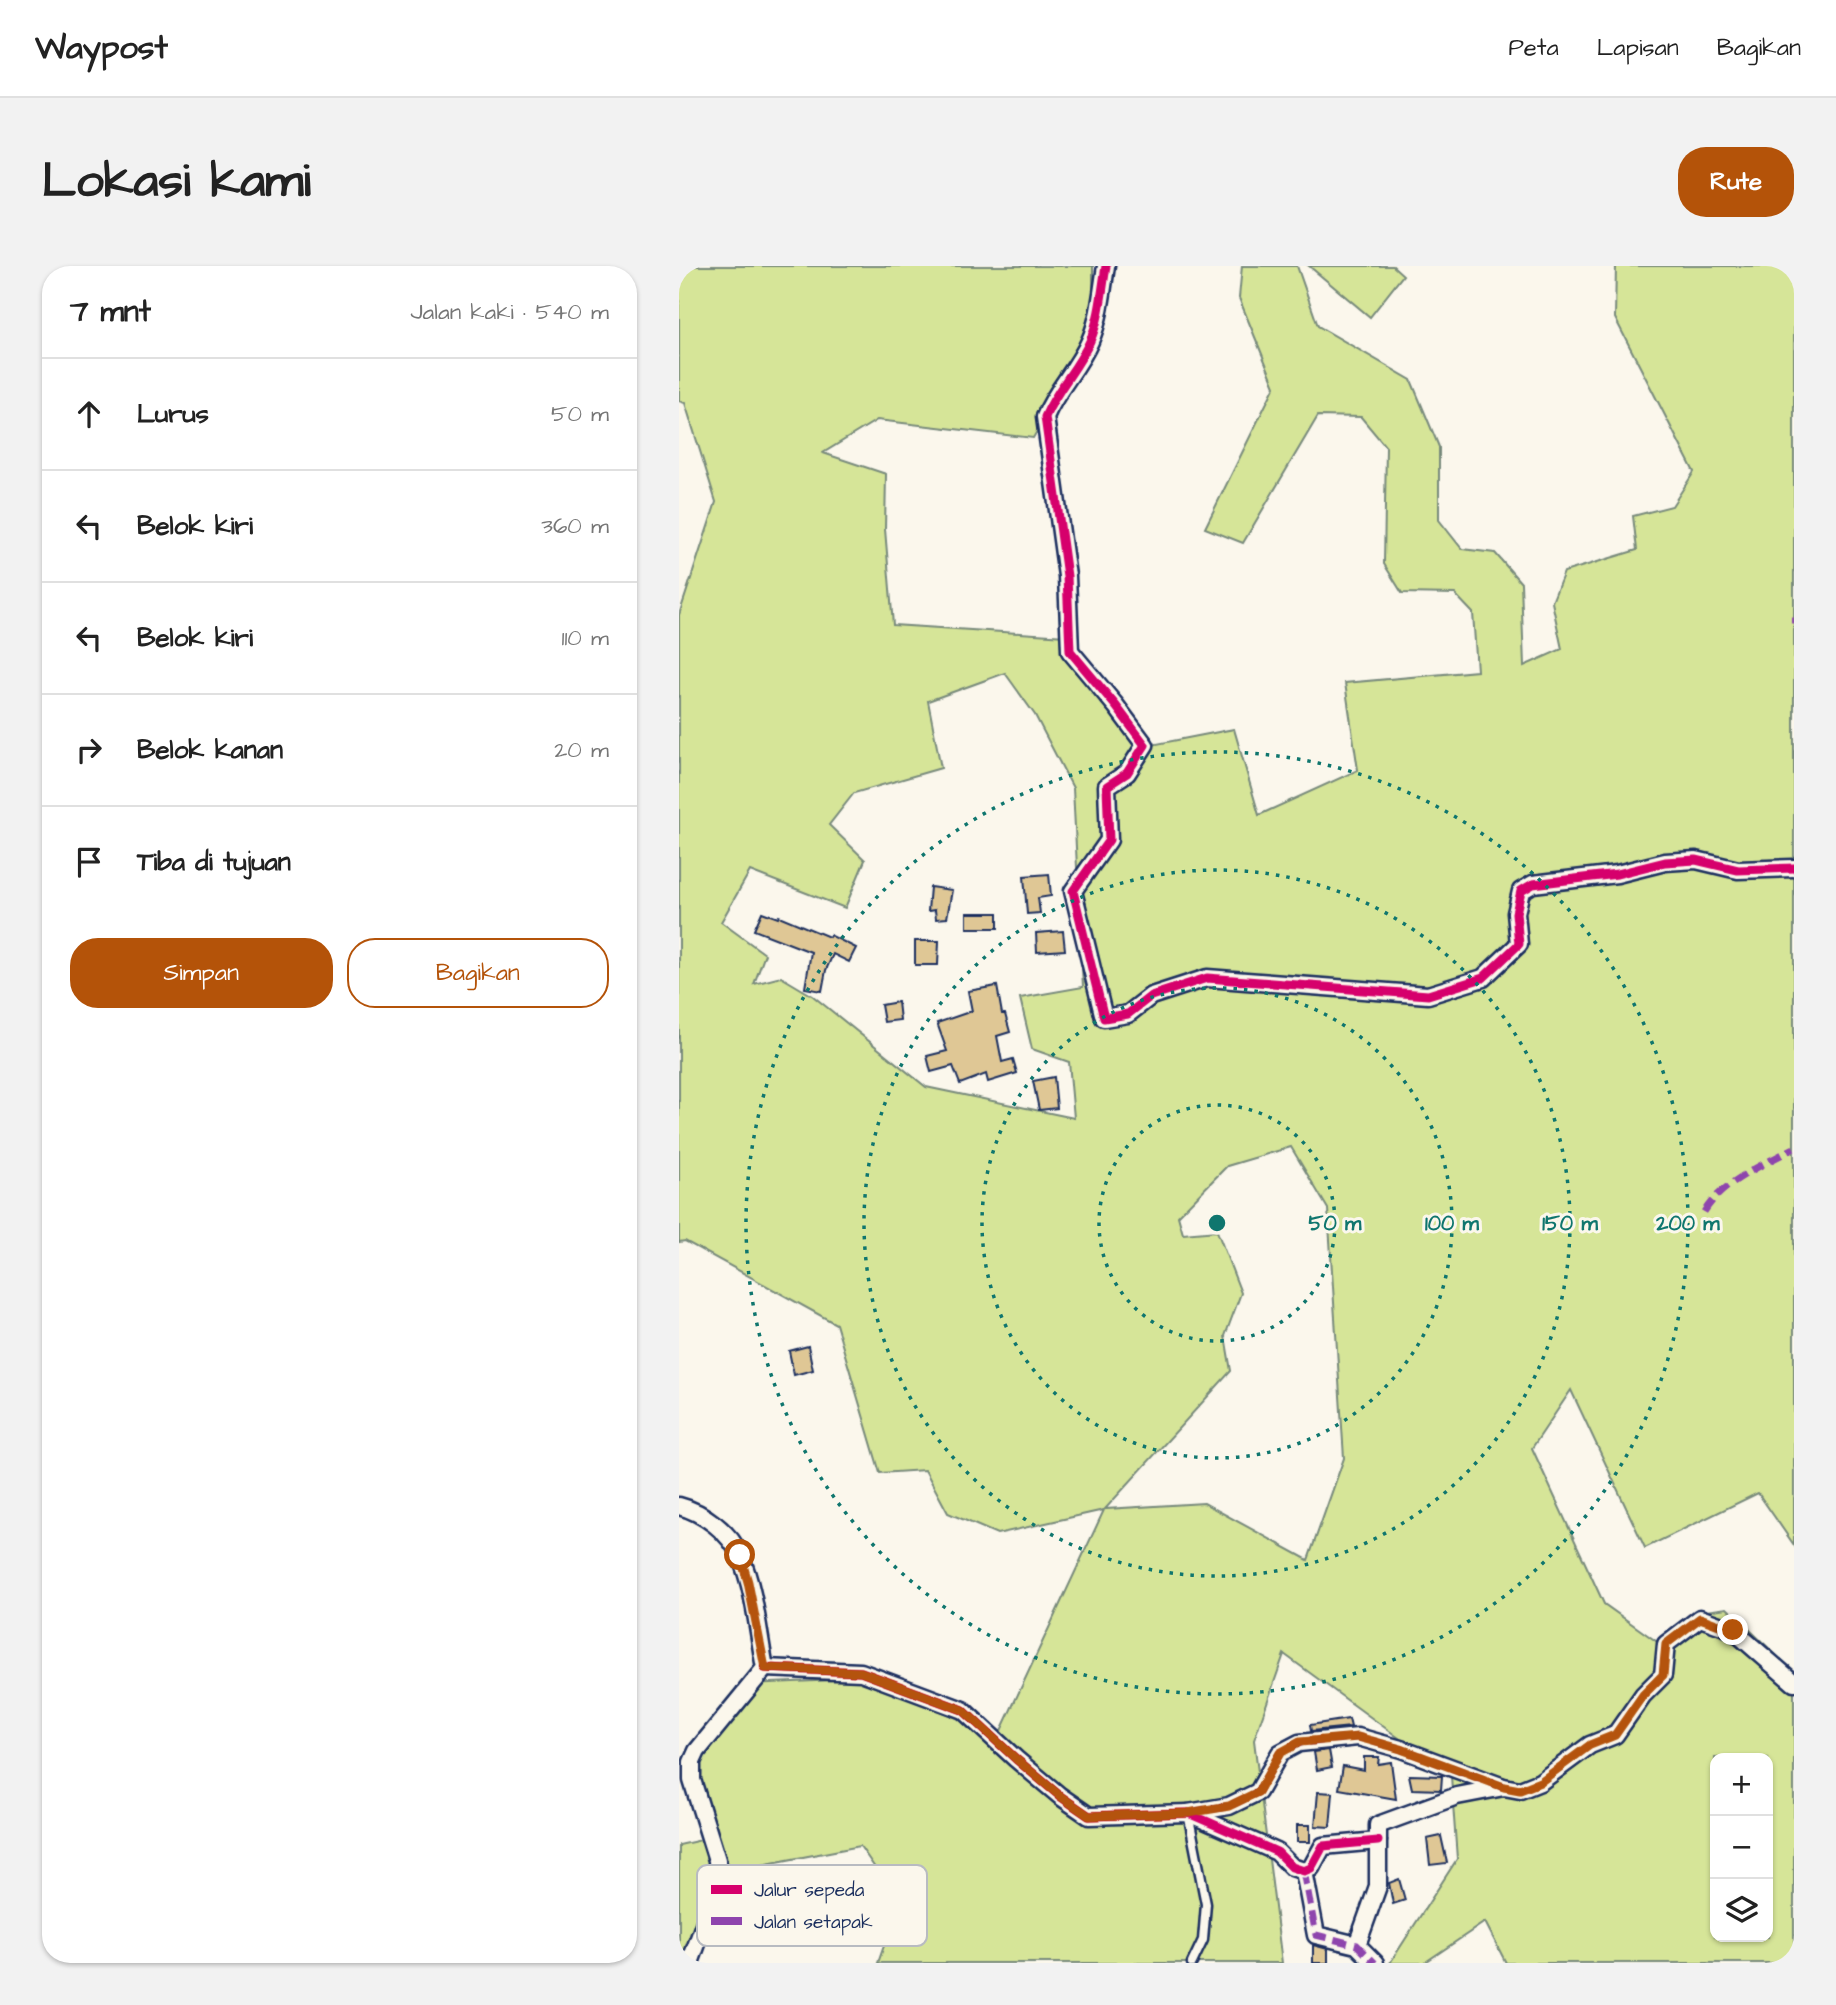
<!DOCTYPE html>
<html lang="id">
<meta charset="utf-8">
<style>
:root{--surface:#fff;--page:#f2f2f2;--text:#222;--muted:#767676;--line:#e0e0e0;--accent:#b45309}
body{margin:0;font-family:"Architects Daughter",sans-serif;background:var(--page);color:var(--text)}
.controls{position:absolute;right:21px;bottom:21px;display:grid;overflow:hidden;border-radius:14px;box-shadow:0 2px 5px #0004}
.controls button{width:63px;height:63px;display:grid;place-items:center;padding:0;border:0;border-bottom:2px solid var(--line);background:var(--surface);color:var(--text);font:35px sans-serif}
.stop{position:absolute;width:21px;height:21px;margin:-16px;border:5px solid #b45309;border-radius:50%;background:#fff}
.stop.end{background:#b45309;border-color:#fff;box-shadow:0 2px 7px #0008}
.list{margin:0;padding:0;list-style:none}
h2{display:flex;justify-content:space-between;align-items:center;height:91px;margin:0;padding:0 28px;font-size:30px}
h2 small{font-size:23px;font-weight:400;color:var(--muted)}
.list li{display:grid;grid-template-columns:46px 1fr auto;gap:21px;align-items:center;box-sizing:border-box;height:112px;padding:0 28px;border-top:2px solid var(--line)}
.list b{display:block;font-size:26px;white-space:nowrap}
.list em{font-size:23px;font-style:normal;color:var(--muted)}
.actions{display:flex;gap:14px;padding:21px 28px}
.actions a{flex:1;padding:16px 0;border:2px solid var(--accent);border-radius:28px;text-align:center;font-size:24px;color:var(--accent)}
.actions .main{background:var(--accent);color:#fff}
.icon{flex:none;width:38px;height:38px;fill:none;stroke:currentColor;stroke-width:2;stroke-linecap:round;stroke-linejoin:round}
.map{position:relative;flex:none;width:1115px;height:1697px;overflow:hidden;border-radius:28px}
header{display:flex;align-items:center;gap:42px;box-sizing:border-box;height:98px;padding:0 35px;background:var(--surface);border-bottom:2px solid var(--line)}
header strong{font-size:33px}
nav{display:flex;gap:38px;margin-inline-start:auto;font-size:24px}
.intro{display:flex;align-items:center;justify-content:space-between;box-sizing:border-box;height:168px;padding:0 42px}
h1{margin:0;font-size:49px}
.button{padding:18px 32px;border-radius:28px;background:var(--accent);color:#fff;font-size:24px;font-weight:700}
main{display:flex;gap:42px;padding:0 42px}
aside{flex:1;background:var(--surface);border-radius:28px;box-shadow:0 2px 5px #0004}
.map>svg:first-child{display:block}
</style>
<header>
<strong>Waypost</strong>
<nav><a>Peta</a><a>Lapisan</a><a>Bagikan</a></nav>
</header>
<div class="intro"><h1>Lokasi kami</h1><a class="button">Rute</a></div>
<main>
<aside>
<h2>7 mnt<small>Jalan kaki · 540 m</small></h2>
<ul class="list">
<li><svg class="icon" aria-label="ahead" viewBox="0 0 24 24"><path d="M12 20V5M6 11l6-6 6 6"/></svg><div><b>Lurus</b></div><em>50 m</em></li>
<li><svg class="icon" aria-label="left" viewBox="0 0 24 24"><path d="M17 20v-9H6M10 6l-5 5 5 5"/></svg><div><b>Belok kiri</b></div><em>360 m</em></li>
<li><svg class="icon" aria-label="left" viewBox="0 0 24 24"><path d="M17 20v-9H6M10 6l-5 5 5 5"/></svg><div><b>Belok kiri</b></div><em>110 m</em></li>
<li><svg class="icon" aria-label="right" viewBox="0 0 24 24"><path d="M7 20v-9h11M14 6l5 5-5 5"/></svg><div><b>Belok kanan</b></div><em>20 m</em></li>
<li><svg class="icon" aria-label="arrive" viewBox="0 0 24 24"><path d="M6 21V4h12l-3 4 3 4H6"/></svg><div><b>Tiba di tujuan</b></div></li>
</ul>
<div class="actions"><a class="main">Simpan</a><a>Bagikan</a></div>
</aside>
<div class="map">
<svg width="1115" height="1697" viewBox="0 0 1115 1697">
<rect width="100%" height="100%" fill="#fbf7ec"/>
<filter id="ink" filterUnits="userSpaceOnUse"><feTurbulence type="fractalNoise" baseFrequency=".0143" numOctaves="2"/><feDisplacementMap in="SourceGraphic" scale="14" xChannelSelector="R" yChannelSelector="G"/><feConvolveMatrix kernelMatrix="1 2 1 2 8 2 1 2 1" color-interpolation-filters="sRGB"/></filter>
<g filter="url(#ink)">
<g fill="#d6e598" stroke="#788a7b" stroke-width="2" fill-rule="evenodd">
<path d="M0,0H414V70L354,172L198,154L144,187L207,208L206,263L214,359L387,370L473,479L555,463L580,549L679,504L666,417L798,405L794,347L776,328L723,327L705,298L707,181L682,151L639,150L564,277L526,262L596,120L560,32L563,0H618L639,60L732,114L760,181V254L783,283L816,287L842,317L845,400L883,383L873,336L885,306L958,284L954,250L993,240L1015,206L936,52L937,0H1115V1279L1079,1227L966,1282L892,1124L853,1182L925,1338L984,1380L1013,1347L1048,1342L1115,1406V1697H827L806,1656L745,1697H711L778,1593L772,1510L605,1388L575,1474L603,1697H199L220,1637L181,1580L30,1609L19,1659L6,1697H0V1579L27,1573L20,1493L71,1418L181,1413L320,1469L425,1244L318,1268L269,1247L246,1204L201,1207L157,1058L6,975L0,976V349L37,236L6,137L0,135ZM326,407L356,449L394,522L404,721L341,732L353,783L390,796L395,852L247,821L134,730L102,711L75,718L86,688L42,656L71,605L166,642L186,594L150,559L175,527L262,502L249,435ZM612,881L649,943L665,1192L629,1294L525,1237L426,1243L552,1105L546,1070L562,1027L538,965L504,968L499,950L548,900ZM1036,1492H1089V1671H1036Z"/>
<polygon points="630,0 714,0 724,9 691,51"/>
</g>
<g fill="#dfc795" stroke="#1b2f5e" stroke-width="2">
<polygon points="370,608 372,630 359,632 361,647 348,648 345,610"/>
<polygon points="251,621 273,624 268,652 257,653 256,644 249,645"/>
<polygon points="83,646 99,652 100,650 150,671 151,669 177,682 170,696 154,688 147,704 143,725 126,722 132,686 75,664"/>
<rect x="288" y="647" width="31" height="15"/>
<polygon points="384,665 386,684 358,686 357,667"/>
<polygon points="236,675 260,675 259,699 236,699"/>
<polygon points="318,720 323,748 326,748 331,766 318,770 323,796 334,793 338,807 309,816 307,808 281,818 274,800 252,806 248,790 268,785 258,757 293,745 289,725"/>
<polygon points="219,736 221,754 205,756 202,739"/>
<polygon points="375,811 378,842 360,844 354,815"/>
<polygon points="129,1080 134,1104 115,1109 110,1085"/>
<polygon points="670,1453 672,1461 632,1465 631,1459"/>
<polygon points="650,1484 653,1501 638,1504 635,1486"/>
<polygon points="685,1491 700,1491 699,1498 712,1496 717,1533 660,1523 664,1500 685,1504"/>
<polygon points="730,1509 763,1510 762,1524 733,1523"/>
<polygon points="639,1526 654,1527 651,1561 636,1560"/>
<rect x="618" y="1559" width="13" height="17"/>
<polygon points="762,1570 768,1597 751,1599 748,1573"/>
<polygon points="720,1613 726,1634 714,1638 710,1617"/>
<polygon points="634,1679 649,1683 649,1697 634,1697"/>
</g>
<g fill="none" stroke-linecap="round" stroke-linejoin="round">
<defs>
<polyline id="lane" points="509,1547 527,1638 524,1674 513,1697"/>
<g id="street">
<path d="M427,0C423,25 421,52 411,75C399,103 378,122 366,151L388,310L391,385L437,440L466,479L448,507L428,520L430,574L394,625L425,752L449,748L472,730L528,712L749,729L804,712L840,678L837,647L842,625L854,618L938,608L986,596L1017,594L1059,604L1115,602"/>
<path d="M0,1240C24,1246 52,1267 61,1290C76,1324 79,1366 86,1402L18,1485L13,1496V1514L38,1594L39,1620L11,1697"/>
<polyline points="86,1402 182,1406 284,1444 337,1493 381,1530 410,1550 509,1547 598,1586 613,1601 625,1605 632,1602 644,1580 699,1575"/>
<polyline points="509,1547 550,1540 579,1526 601,1487 620,1477 679,1471 722,1483 822,1520"/>
<polyline points="625,1605 637,1669 678,1679 696,1697"/>
<polyline points="678,1679 699,1620 699,1559 778,1530 825,1521 841,1524 861,1516 911,1479 936,1469 964,1429 984,1409 987,1378 1021,1352 1054,1364 1115,1417"/>
</g>
</defs>
<use href="#lane" stroke="#1b2f5e" stroke-width="13"/>
<use href="#street" stroke="#1b2f5e" stroke-width="21"/>
<use href="#lane" stroke="#fbf7ec" stroke-width="8"/>
<use href="#street" stroke="#fbf7ec" stroke-width="16"/>
<g stroke="#8e44ad" stroke-width="7" stroke-dasharray="14 7" stroke-linecap="butt">
<polyline points="1112,354 1115,354"/>
<path d="M1025,946C1044,915 1084,899 1115,882"/>
<polyline points="512,1546 550,1540 579,1526 601,1487 620,1477 679,1471 722,1483 825,1521"/>
<polyline points="625,1605 637,1669 678,1679 696,1697"/>
</g>
<defs>
<g id="cycleway">
<path d="M427,0C423,25 421,52 411,75C399,103 378,122 366,151L388,310L391,385L437,440L466,479L448,507L428,520L430,574L394,625L425,752L449,748L472,730L528,712L749,729L804,712L840,678L837,647L842,625L854,618L938,608L986,596L1017,594L1059,604L1115,602"/>
<polyline points="86,1402 182,1406 284,1444 337,1493 381,1530 410,1550 509,1547 598,1586 613,1601 625,1605 632,1602 644,1580 699,1575"/>
</g>
</defs>
<use href="#cycleway" stroke="#fbf7ec" stroke-width="13"/>
<use href="#cycleway" stroke="#d6006c" stroke-width="9"/>
</g>
</g>
<g fill="none" stroke-linecap="round" stroke-linejoin="round" filter="url(#ink)">
<polyline stroke="#b45309" stroke-width="9" points="61,1289 69,1316 86,1402 182,1406 284,1444 337,1493 381,1530 410,1550 509,1547 550,1540 579,1526 601,1487 621,1476 679,1471 722,1483 825,1521 841,1524 861,1516 911,1479 936,1469 964,1429 984,1409 987,1378 1021,1352 1054,1364"/>
</g>
<g fill="none" stroke="#0f766e" stroke-width="3.5" stroke-dasharray="3.5 7">
<circle cx="538" cy="957" r="118"/>
<circle cx="538" cy="957" r="235"/>
<circle cx="538" cy="957" r="353"/>
<circle cx="538" cy="957" r="471"/>
</g>
<rect x="18" y="1599" width="230" height="81" rx="10" fill="#fbf7ec" stroke="#b8bbc1" stroke-width="2"/>
<rect x="32" y="1619" width="31" height="9" fill="#d6006c"/>
<rect x="32" y="1651" width="31" height="8" fill="#8e44ad"/>
<g font-size="19" fill="#1b2f5e">
<text x="75" y="1630">Jalur sepeda</text>
<text x="75" y="1662">Jalan setapak</text>
</g>
<circle cx="538" cy="957" r="10" fill="#0f766e" stroke="#fbf7ec" stroke-width="3.5"/>
<g font-size="21" text-anchor="middle" font-weight="bold" fill="#0f766e" stroke="#fbf7ec" stroke-width="6" stroke-linejoin="round" paint-order="stroke">
<text x="656" y="964">50 m</text>
<text x="773" y="964">100 m</text>
<text x="891" y="964">150 m</text>
<text x="1009" y="964">200 m</text>
</g>
</svg>
<div class="controls">
<button>+</button>
<button>−</button>
<button><svg class="icon" aria-label="layers" viewBox="0 0 24 24"><path d="M12 4l9 5-9 5-9-5zM3 14l9 5 9-5"/></svg></button>
</div>
<div class="stop" style="left:61px;top:1289px"></div>
<div class="stop end" style="left:1054px;top:1364px"></div>
</div>
</main>
